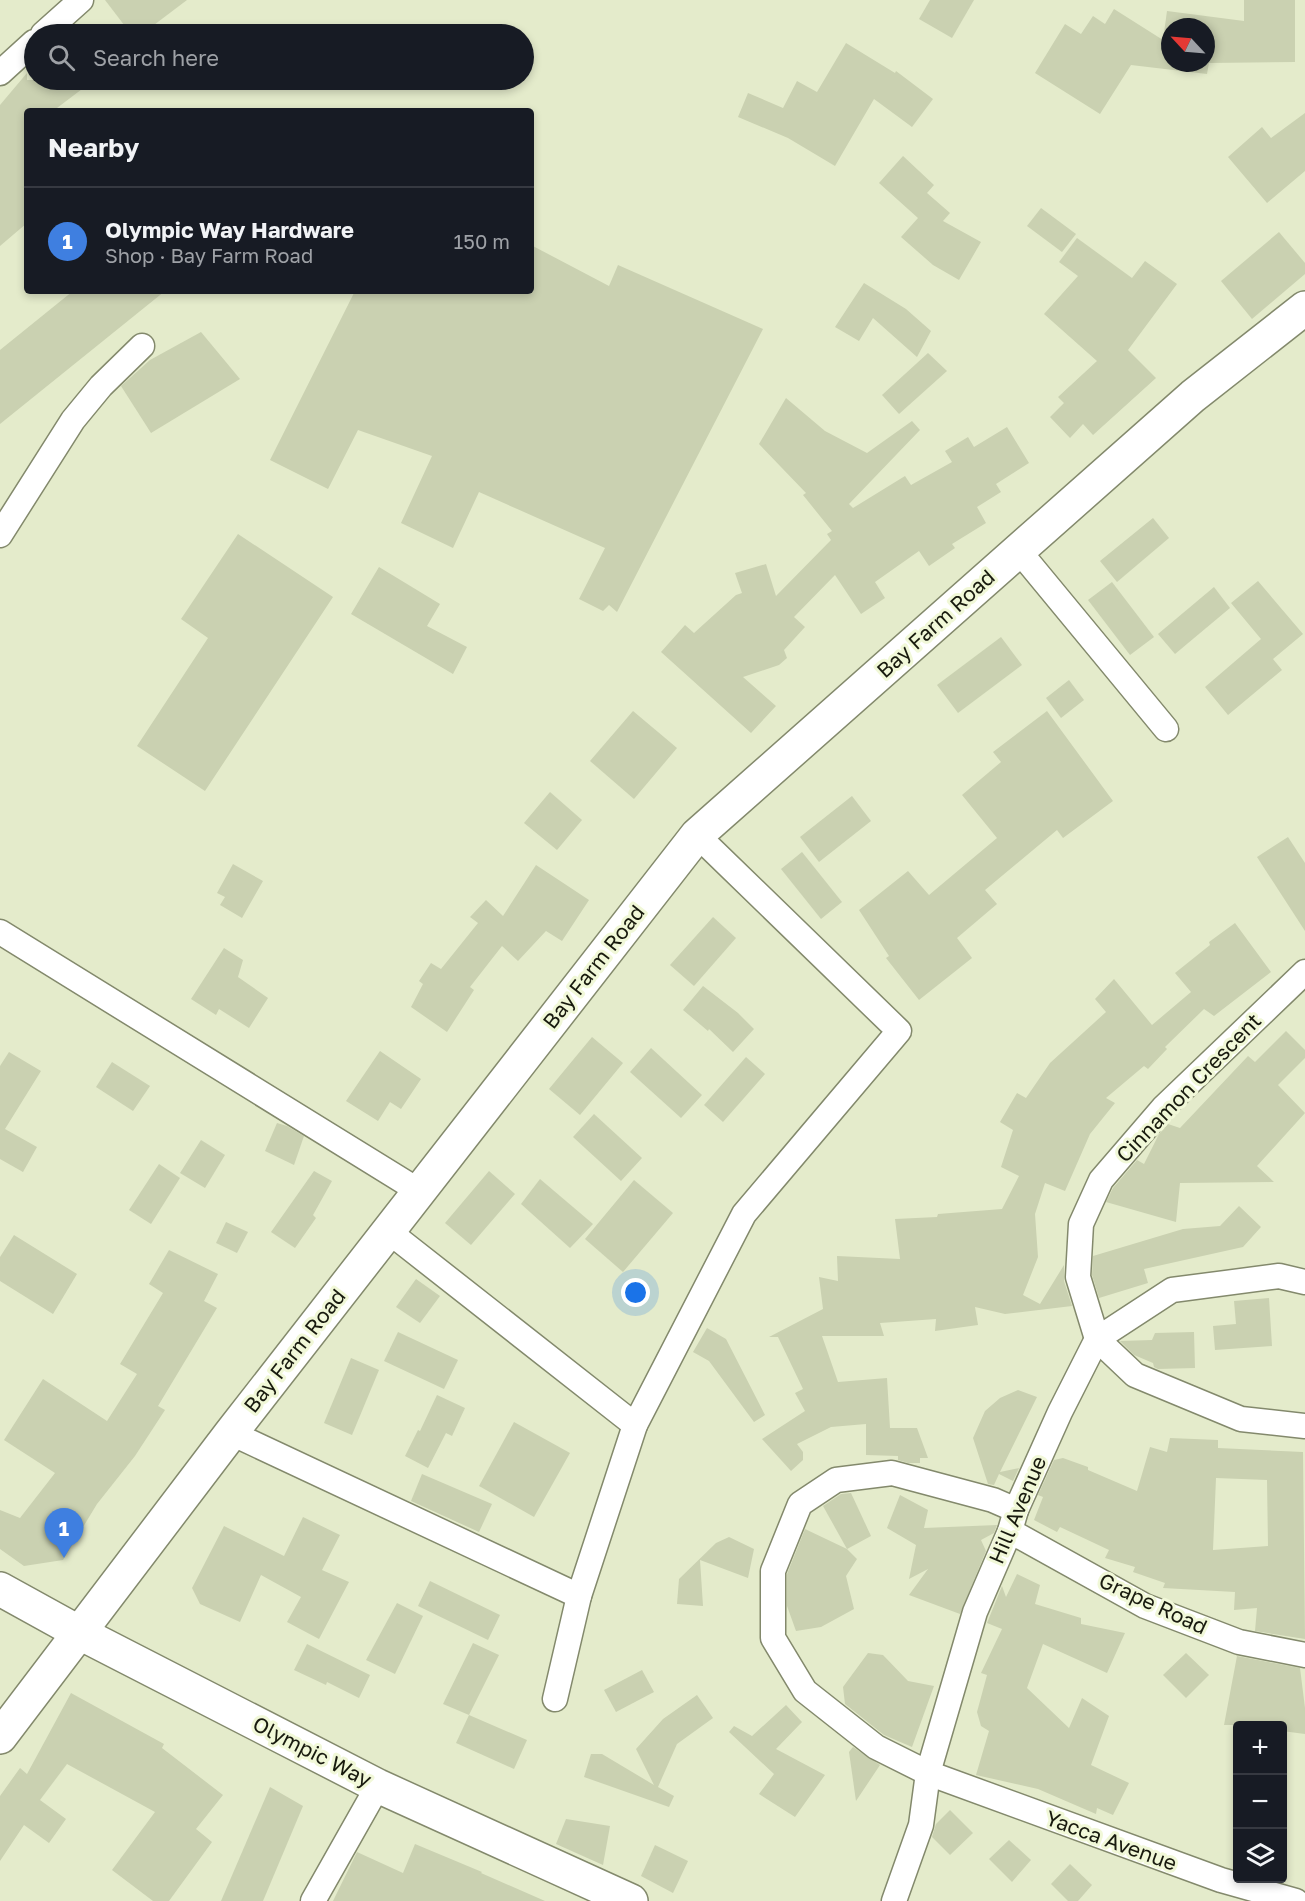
<!DOCTYPE html>
<meta charset="utf-8">
<style>
:root{--surface:#171b24;--page:#20242c;--text:#f1f3f6;--muted:#9ea1a6;--line:#363941;--accent:#1a73e8}
body{margin:0;font-family:"Golos Text",sans-serif;background:var(--page);color:var(--text)}
.controls{position:absolute;right:18px;bottom:18px;display:grid;overflow:hidden;border-radius:6px;box-shadow:0 3px 9px #0003}
.controls button{width:54px;height:54px;display:grid;place-items:center;padding:0;border:0;border-bottom:2px solid var(--line);background:var(--surface);color:var(--text);font:30px sans-serif}
.compass{position:absolute;left:1161px;top:18px;width:54px;height:54px;border-radius:50%;background:var(--surface);box-shadow:0 3px 9px #0003;rotate:296deg}
.you{position:absolute;left:636px;top:1293px;width:21px;height:21px;margin:-15px;border:4px solid #fff;border-radius:50%;background:#1a73e8;box-shadow:0 0 0 9px #1a73e833}
.badge{display:grid;place-items:center;width:39px;height:39px;border-radius:50%;background:var(--accent);color:#fff;font-size:20px;font-weight:700}
.pin{position:absolute;translate:-50% -50px;filter:drop-shadow(0 2px 3px #0008)}
.pin::after{content:'';position:absolute;top:32px;width:21px;height:18px;background:inherit;clip-path:polygon(0 0,100% 0,50% 100%)}
.list{margin:0;padding:0;list-style:none}
h2{display:flex;justify-content:space-between;align-items:center;height:78px;margin:0;padding:0 24px;font-size:26px}
h2 small{font-size:20px;font-weight:400;color:var(--muted)}
.list li{display:grid;grid-template-columns:39px 1fr auto;gap:18px;align-items:center;box-sizing:border-box;height:108px;padding:0 24px;border-top:2px solid var(--line)}
.list b{display:block;font-size:22px;white-space:nowrap}
.list p{margin:0;font-size:20px;white-space:nowrap;color:var(--muted)}
.list em{font-size:20px;font-style:normal;color:var(--muted)}
.icon{flex:none;width:33px;height:33px;fill:none;stroke:currentColor;stroke-width:2;stroke-linecap:round;stroke-linejoin:round}
.map{position:relative;flex:none;width:1305px;height:1901px;overflow:hidden}
.search{position:absolute;background:var(--surface);box-shadow:0 3px 9px #0003;left:24px;top:24px;width:510px;height:66px;display:flex;align-items:center;gap:15px;box-sizing:border-box;padding:0 21px;border-radius:33px;color:var(--muted);font-size:22px}
.panel{position:absolute;background:var(--surface);box-shadow:0 3px 9px #0003;left:24px;top:108px;width:510px;height:186px;border-radius:6px}
.map>svg:first-child{display:block}
</style>
<div class="map">
<svg width="1305" height="1901" viewBox="0 0 1305 1901">
<rect width="100%" height="100%" fill="#e4ebcb"/>
<g fill="#cad1b1" fill-rule="evenodd">
<polygon points="105,0 187,0 142,34 131,34"/>
<polygon points="930,0 974,0 952,38 919,19"/>
<path d="M1244,0H1295V62L1209,63L1207,74L1131,65L1100,114L1035,73L1065,24L1081,34L1093,16L1105,24L1114,9L1163,40L1167,11L1244,21ZM1170,27H1206V63H1170Z"/>
<polygon points="846,43 895,73 896,71 933,99 912,127 874,99 835,166 788,138 738,117 748,93 783,108 797,81 817,92"/>
<polygon points="27,73 27,80 94,80 53,111 27,111 27,223 0,246 0,105"/>
<polygon points="1305,113 1305,171 1267,203 1228,157 1262,127 1271,138"/>
<polygon points="903,156 934,185 927,193 950,213 943,221 981,242 959,280 933,265 901,237 918,218 879,183"/>
<polygon points="1041,208 1076,234 1062,252 1027,226"/>
<polygon points="1279,232 1305,263 1305,274 1252,319 1221,281"/>
<polygon points="1077,238 1132,278 1145,261 1177,284 1128,350 1156,378 1093,435 1083,424 1070,438 1050,417 1064,403 1058,397 1097,361 1044,314 1078,276 1059,262"/>
<polygon points="531,245 609,286 618,265 763,329 617,612 609,605 603,611 579,599 605,548 479,492 453,548 401,523 432,456 358,430 328,489 270,460 355,291 531,291"/>
<polygon points="864,283 906,309 931,331 917,357 873,318 859,341 835,327"/>
<polygon points="73,291 165,291 0,424 0,350"/>
<polygon points="201,332 240,379 151,433 121,386 150,360"/>
<polygon points="928,353 947,371 899,414 882,395"/>
<polygon points="786,398 825,431 867,453 912,421 920,430 849,504 853,508 905,476 911,485 952,462 945,451 968,437 974,447 1007,427 1029,463 996,484 1001,492 977,507 986,523 952,544 955,548 929,566 919,551 875,582 885,598 861,614 835,575 794,617 805,627 784,650 787,658 779,665 743,677 776,706 751,733 661,652 685,625 694,633 736,595 742,593 735,573 766,564 776,596 831,540 827,534 832,531 803,495 806,493 759,444"/>
<polygon points="1153,518 1169,538 1117,582 1100,561"/>
<polygon points="238,534 333,597 205,791 137,746 208,638 181,619"/>
<polygon points="379,567 440,604 427,626 467,647 453,674 351,614"/>
<polygon points="1258,581 1303,634 1273,659 1282,670 1228,715 1205,687 1261,639 1231,603"/>
<polygon points="1112,582 1154,637 1130,655 1088,600"/>
<polygon points="1214,587 1230,608 1175,654 1158,634"/>
<polygon points="1001,637 1022,665 958,713 937,685"/>
<polygon points="1069,680 1084,700 1061,718 1046,698"/>
<polygon points="633,711 677,748 634,799 590,761"/>
<polygon points="1047,711 1113,801 1063,838 1057,830 985,890 997,904 957,938 972,958 919,1000 886,958 889,956 859,910 908,871 929,895 997,838 962,795 1001,762 993,752"/>
<polygon points="550,792 582,820 557,850 524,823"/>
<polygon points="852,796 871,821 819,862 800,837"/>
<polygon points="1288,837 1305,863 1305,931 1257,857"/>
<polygon points="802,852 842,902 821,919 781,869"/>
<polygon points="233,864 263,881 242,918 220,905 225,897 217,893"/>
<polygon points="536,865 589,900 562,941 546,931 518,961 502,946 470,987 474,990 447,1032 411,1007 423,984 419,981 431,963 441,969 478,923 470,917 486,900 503,916"/>
<polygon points="713,917 736,938 694,986 670,965"/>
<polygon points="1235,923 1271,972 1214,1016 1204,1009 1165,1047 1167,1049 1148,1069 1144,1066 1106,1098 1115,1103 1090,1134 1065,1191 1045,1183 1035,1214 1038,1257 1023,1295 1040,1304 1064,1265 1064,1281 1072,1306 1005,1314 975,1307 978,1325 935,1331 936,1319 880,1323 884,1336 822,1336 838,1382 887,1378 890,1428 917,1428 928,1458 920,1458 920,1463 908,1463 898,1460 898,1456 866,1455 866,1424 831,1427 797,1444 803,1452 803,1460 791,1471 762,1439 805,1411 795,1393 803,1389 778,1337 769,1337 823,1309 819,1277 838,1281 837,1256 900,1259 895,1219 937,1217 938,1214 1002,1209 1019,1176 1001,1167 1013,1130 1000,1122 1017,1093 1026,1098 1050,1063 1106,1012 1095,999 1114,979 1152,1025 1191,992 1175,973 1210,945 1209,942"/>
<polygon points="224,948 243,960 238,977 268,998 249,1028 219,1009 216,1015 191,999"/>
<polygon points="703,986 738,1013 754,1029 733,1052 709,1029 708,1031 683,1010"/>
<polygon points="1286,1031 1305,1050 1305,1058 1278,1085 1305,1113 1257,1166 1274,1182 1180,1183 1176,1222 1106,1202 1113,1188 1137,1160 1144,1164 1159,1134 1168,1124 1180,1128 1248,1056 1255,1062"/>
<polygon points="592,1037 623,1063 580,1115 549,1089"/>
<polygon points="651,1048 702,1095 681,1118 630,1072"/>
<polygon points="380,1051 421,1079 401,1109 390,1102 378,1121 346,1101"/>
<polygon points="9,1052 41,1071 5,1129 37,1147 23,1172 0,1159 0,1066"/>
<polygon points="746,1057 765,1074 723,1122 704,1105"/>
<polygon points="112,1062 150,1086 133,1111 96,1087"/>
<polygon points="594,1114 642,1158 621,1181 573,1137"/>
<polygon points="277,1123 287,1126 304,1136 294,1165 265,1151"/>
<polygon points="201,1140 225,1155 205,1188 180,1173"/>
<polygon points="159,1164 180,1178 151,1224 129,1210"/>
<polygon points="314,1171 332,1181 313,1215 316,1218 295,1248 271,1232"/>
<polygon points="489,1171 515,1194 471,1245 445,1223"/>
<polygon points="540,1179 593,1224 570,1248 521,1204"/>
<polygon points="634,1180 673,1213 623,1272 585,1239"/>
<polygon points="1239,1206 1261,1227 1243,1247 1144,1269 1148,1283 1099,1298 1092,1275 1093,1256 1183,1229 1220,1226"/>
<polygon points="226,1222 248,1232 237,1253 216,1243"/>
<polygon points="14,1235 77,1274 53,1314 0,1281 0,1257"/>
<polygon points="169,1250 218,1274 204,1301 217,1308 158,1406 165,1410 135,1456 97,1504 63,1560 24,1566 0,1549 0,1510 20,1518 55,1473 4,1440 43,1379 107,1421 137,1374 120,1364 163,1293 149,1284"/>
<polygon points="416,1279 440,1296 420,1323 396,1307"/>
<polygon points="1269,1298 1272,1346 1215,1350 1213,1326 1236,1324 1234,1301"/>
<polygon points="707,1328 726,1339 765,1415 754,1422 709,1361 693,1352"/>
<polygon points="398,1332 458,1360 444,1389 384,1361"/>
<polygon points="1194,1332 1195,1368 1158,1369 1154,1367 1153,1363 1134,1355 1120,1341 1152,1340 1155,1333"/>
<polygon points="351,1358 379,1370 352,1435 324,1423"/>
<polygon points="1018,1390 1037,1397 1000,1472 1019,1468 1013,1481 999,1474 994,1485 988,1484 973,1438 985,1411 1000,1398"/>
<polygon points="437,1395 465,1408 452,1436 446,1433 428,1468 405,1456 418,1430 420,1431"/>
<polygon points="514,1422 570,1453 534,1517 479,1486"/>
<path d="M1170,1438L1218,1440V1448L1303,1452L1305,1639L1255,1631L1257,1608L1234,1610L1235,1592L1163,1588L1165,1583L1133,1572L1135,1567L1105,1558L1109,1550L1060,1527L1057,1532L1034,1520L1043,1497L1038,1495L1054,1460L1063,1458L1088,1467V1470L1137,1491L1150,1447L1167,1452ZM1216,1478L1267,1480L1268,1546L1213,1550Z"/>
<polygon points="422,1474 492,1504 479,1532 411,1501"/>
<polygon points="851,1493 871,1536 847,1549 823,1506 841,1494"/>
<polygon points="900,1495 928,1510 924,1528 997,1525 994,1533 981,1540 986,1551 960,1614 909,1595 928,1569 909,1579 916,1545 887,1528"/>
<polygon points="303,1517 340,1535 322,1570 349,1582 319,1639 287,1622 301,1597 261,1575 240,1622 200,1604 192,1588 224,1526 284,1556"/>
<polygon points="805,1529 847,1549 857,1559 846,1576 854,1609 821,1627 796,1631 787,1606 787,1574"/>
<polygon points="729,1537 754,1549 748,1578 700,1560 703,1606 677,1604 679,1579 716,1543"/>
<polygon points="1017,1574 1040,1585 1035,1604 1081,1618 1081,1624 1125,1633 1107,1673 1043,1644 1027,1688 1069,1728 1082,1698 1109,1716 1091,1765 1129,1783 1113,1815 1097,1808 1096,1814 1038,1789 976,1775 989,1731 981,1726 977,1712 987,1675 981,1673 1002,1629 987,1623 1002,1586 1006,1597"/>
<polygon points="430,1581 500,1615 488,1640 418,1606"/>
<polygon points="397,1603 423,1616 395,1674 366,1660"/>
<polygon points="473,1643 499,1655 469,1715 443,1704"/>
<polygon points="307,1644 370,1675 359,1698 327,1682 326,1685 294,1670"/>
<polygon points="868,1653 883,1655 908,1681 934,1686 912,1747 884,1735 845,1704 843,1687"/>
<polygon points="1186,1653 1209,1675 1186,1698 1163,1675"/>
<polygon points="1237,1656 1300,1668 1305,1708 1305,1734 1282,1731 1282,1725 1224,1725"/>
<polygon points="642,1670 654,1692 616,1712 604,1690"/>
<polygon points="71,1693 164,1744 162,1748 223,1795 196,1829 212,1842 169,1901 153,1901 112,1870 155,1812 67,1764 40,1800 66,1819 49,1843 24,1825 0,1861 0,1796 20,1768 27,1774"/>
<polygon points="697,1695 713,1718 677,1744 658,1787 674,1796 669,1807 584,1777 591,1754 602,1754 654,1785 636,1749 663,1719"/>
<polygon points="786,1705 802,1722 776,1749 825,1775 795,1817 759,1794 774,1774 729,1732 734,1726 752,1736"/>
<polygon points="469,1715 527,1740 514,1769 456,1743"/>
<polygon points="853,1747 880,1765 856,1801 849,1752"/>
<polygon points="270,1787 303,1806 263,1901 221,1901"/>
<polygon points="950,1810 973,1833 950,1855 932,1837 936,1824"/>
<polygon points="566,1819 610,1826 603,1865 556,1844"/>
<polygon points="1009,1840 1031,1860 1012,1882 989,1859"/>
<polygon points="415,1844 482,1872 481,1873 545,1901 333,1901 357,1852 403,1873"/>
<polygon points="655,1845 688,1861 673,1893 641,1876"/>
<polygon points="1070,1864 1092,1885 1078,1901 1068,1901 1051,1884"/>
</g>
<g fill="none" stroke-linecap="round" stroke-linejoin="round">
<defs>
<g id="street">
<polyline points="43,34 81,0"/>
<polyline points="0,73 34,42"/>
<polyline points="0,535 73,420 101,386 142,346"/>
<polyline points="1019,551 1166,729"/>
<polyline points="0,932 419,1191"/>
<polyline points="1305,972 1163,1108 1101,1180 1081,1224 1078,1277 1097,1339 1135,1375 1241,1419 1305,1426"/>
<polyline points="388,1231 635,1425"/>
<polyline points="231,1433 579,1596"/>
<polyline points="1016,1510 993,1500 892,1473 836,1480 800,1504 773,1571 773,1638 805,1691 876,1747 928,1773 1221,1880 1296,1901"/>
<polyline points="1010,1531 1145,1606 1239,1642 1305,1655"/>
<polyline points="555,1699 579,1596 635,1425 744,1214 899,1031 697,835"/>
<polyline points="313,1901 378,1786"/>
<polyline points="894,1901 921,1825 928,1773 975,1612 1010,1531 1016,1510 1060,1412 1097,1339 1172,1290 1279,1276 1305,1282"/>
</g>
<g id="secondary">
<polyline points="0,1589 78,1632 378,1786 631,1901"/>
<polyline points="0,1737 231,1433 697,835 1193,396 1305,308"/>
</g>
</defs>
<use href="#street" stroke="#83896c" stroke-width="27"/>
<use href="#secondary" stroke="#83896c" stroke-width="36"/>
<use href="#street" stroke="#fff" stroke-width="24"/>
<use href="#secondary" stroke="#fff" stroke-width="33"/>
</g>
<g text-anchor="middle" stroke-width="6" stroke-linejoin="round" paint-order="stroke">
<g font-size="21" fill="#181a0e" stroke="#f1f8d8">
<text transform="translate(936 624) rotate(-42)" y="7">Bay Farm Road</text>
<text transform="translate(594 967) rotate(-52)" y="7">Bay Farm Road</text>
<text transform="translate(1189 1088) rotate(-46)" y="7">Cinnamon Crescent</text>
<text transform="translate(295 1351) rotate(-52)" y="7">Bay Farm Road</text>
<text transform="translate(1018 1510) rotate(-67)" y="7">Hill Avenue</text>
<text transform="translate(1153 1604) rotate(25)" y="7">Grape Road</text>
<text transform="translate(312 1752) rotate(27)" y="7">Olympic Way</text>
<text transform="translate(1111 1841) rotate(20)" y="7">Yacca Avenue</text>
</g>
</g>
</svg>
<div class="controls">
<button>+</button>
<button>−</button>
<button><svg class="icon" aria-label="layers" viewBox="0 0 24 24"><path d="M12 4l9 5-9 5-9-5zM3 14l9 5 9-5"/></svg></button>
</div>
<svg class="compass" viewBox="-18 -18 36 36"><path d="M0-13l5 13h-10z" fill="#e53935"/><path d="M0 13l5-13h-10z" fill="#9ea1a6"/></svg>
<div class="you"></div>
<div class="pin badge" style="left:64px;top:1558px;background:#3f7fe0">1</div>
<div class="search"><svg class="icon" aria-label="search" viewBox="0 0 24 24"><circle cx="10" cy="10" r="6"/><path d="M15 15l6 6"/></svg>Search here</div>
<section class="panel">
<h2>Nearby<small></small></h2>
<ul class="list">
<li><span class="badge" style="background:#3f7fe0">1</span><div><b>Olympic Way Hardware</b><p>Shop · Bay Farm Road</p></div><em>150 m</em></li>
</ul>
</section>
</div>
